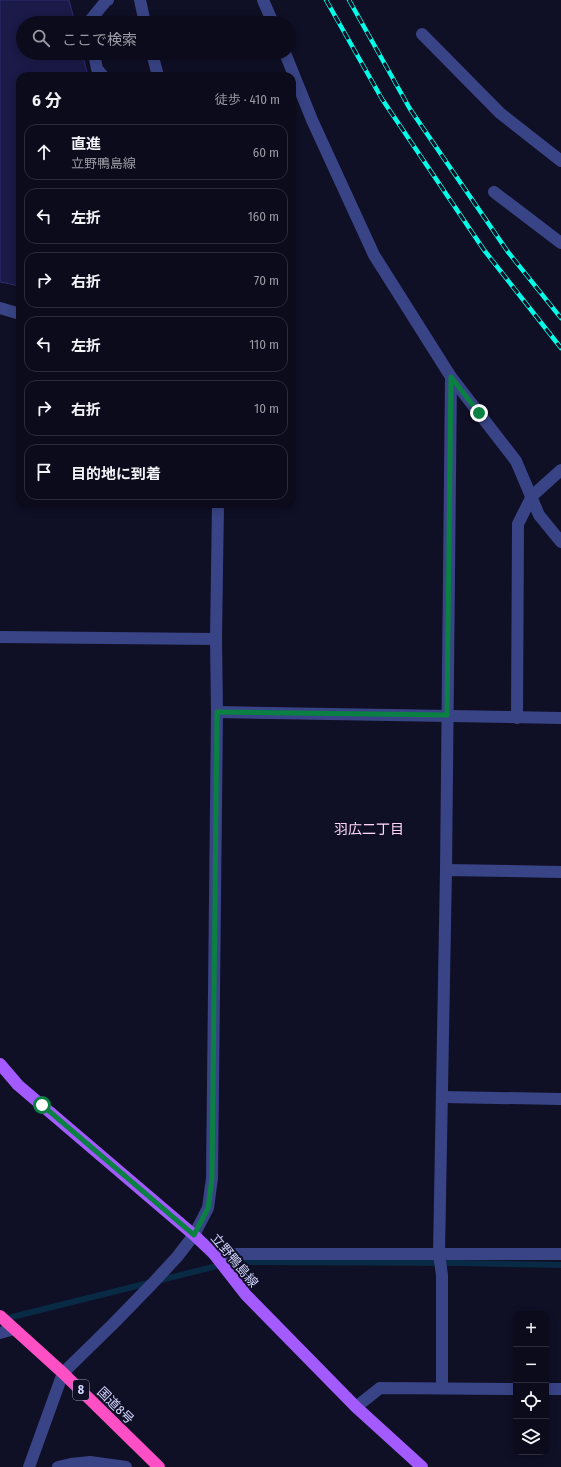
<!DOCTYPE html>
<html lang="ja">
<meta charset="utf-8">
<style>
:root{--surface:#0b0b1c;--page:#191929;--text:#f1f3f6;--muted:#9a9ba3;--line:#2b2b3b}
body{margin:0;font-family:"Fira Sans Condensed","Noto Sans JP",sans-serif;background:var(--page);color:var(--text)}
.controls{position:absolute;right:12px;bottom:12px;display:grid;overflow:hidden;border-radius:8px;box-shadow:0 2px 10px #0003}
.controls button{width:36px;height:36px;display:grid;place-items:center;padding:0;border:0;border-bottom:1px solid var(--line);background:var(--surface);color:var(--text);font:20px sans-serif}
.stop{position:absolute;width:12px;height:12px;margin:-9px;border:3px solid #0b8043;border-radius:50%;background:#fff}
.stop.end{background:#0b8043;border-color:#fff;box-shadow:0 1px 4px #0008}
.list{margin:0;padding:0;list-style:none}
h2{display:flex;justify-content:space-between;align-items:center;height:52px;margin:0;padding:0 16px;font-size:17px}
h2 small{font-size:13px;font-weight:400;color:var(--muted)}
.list li{display:grid;grid-template-columns:26px 1fr auto;gap:12px;align-items:center;box-sizing:border-box;height:56px;margin:0 8px 8px;padding:0 8px;border:1px solid var(--line);border-radius:12px}
.list b{display:block;font-size:15px;white-space:nowrap}
.list p{margin:0;font-size:13px;white-space:nowrap;color:var(--muted)}
.list em{font-size:13px;font-style:normal;color:var(--muted)}
.icon{flex:none;width:22px;height:22px;fill:none;stroke:currentColor;stroke-width:2;stroke-linecap:round;stroke-linejoin:round}
.map{position:relative;flex:none;width:561px;height:1467px;overflow:hidden}
.search{position:absolute;background:var(--surface);box-shadow:0 2px 10px #0003;left:16px;top:16px;width:280px;height:44px;display:flex;align-items:center;gap:10px;box-sizing:border-box;padding:0 14px;border-radius:22px;color:var(--muted);font-size:15px}
.panel{position:absolute;background:var(--surface);box-shadow:0 2px 10px #0003;left:16px;top:72px;width:280px;height:436px;border-radius:12px}
.map>svg:first-child{display:block}
</style>
<div class="map">
<svg width="561" height="1467" viewBox="0 0 561 1467">
<rect width="100%" height="100%" fill="#0f0f26"/>
<g fill="none" stroke-linecap="round" stroke-linejoin="round">
<polyline stroke="#092a45" stroke-width="6" points="4,1319 233,1262 461,1263 561,1265"/>
</g>
<polygon fill="#1b1a48" stroke="#2d2c74" points="0,0 69,0 75,23 23,23 23,53 82,53 88,76 20,76 20,286 0,282"/>
<g fill="none" stroke-linecap="round" stroke-linejoin="round">
<g stroke="#394486" stroke-width="12">
<polyline points="140,0 145,23"/>
<polyline points="263,0 273,23"/>
<polyline points="88,23 106,1 108,0"/>
<polyline points="422,34 500,113 561,161"/>
<polyline points="94,53 97,69 103,76"/>
<polyline points="152,53 158,76"/>
<polyline points="285,53 312,120 374,255 451,377 516,461 539,515 561,542"/>
<polyline points="494,192 561,243"/>
<polyline points="0,308 20,314"/>
<polyline points="0,637 216,639"/>
<polyline points="217,712 561,718"/>
<polyline points="517,718 518,524 532,496 561,470"/>
<polyline points="446,870 561,872"/>
<polyline points="442,1097 561,1099"/>
<polyline points="214,1254 561,1254"/>
<polyline points="0,1333 14,1329"/>
<polyline points="442,1388 442,1275 439,1254 446,870 451,377"/>
<polyline points="546,1389 561,1389"/>
<polyline points="356,1407 380,1388 516,1389"/>
<polyline points="29,1467 63,1373 113,1324 152,1284 177,1257 194,1235 208,1208 212,1178 217,712 216,639 218,504"/>
<polyline points="58,1467 71,1464 90,1462 126,1467"/>
</g>
<polyline stroke="#a35bff" stroke-width="12" points="0,1064 18,1085 194,1235 214,1254 246,1295 356,1407 422,1467"/>
<polyline stroke="#ff4fc5" stroke-width="12" points="0,1316 63,1373 159,1467"/>
<defs>
<g id="rail">
<polyline points="326,0 382,99 484,250 561,348"/>
<polyline points="349,0 410,109 508,252 561,318"/>
</g>
</defs>
<use href="#rail" stroke="#00ffe8" stroke-width="4.5"/>
<use href="#rail" stroke="#0f0f26" stroke-width="3" stroke-dasharray="9" stroke-linecap="butt"/>
</g>
<g fill="none" stroke-linecap="round" stroke-linejoin="round">
<polyline stroke="#0b8043" stroke-width="5" points="42,1105 194,1235 208,1208 212,1178 217,712 447,715 451,377 479,413"/>
</g>
<g text-anchor="middle" stroke-width="4" stroke-linejoin="round" paint-order="stroke">
<rect fill="#0f0f26" stroke="#999bbe" stroke-width="1" x="73" y="1380" width="16" height="20" rx="3"/>
<g font-size="12" font-weight="bold" fill="#d4d7ff">
<text x="81" y="1394">8</text>
</g>
<g font-size="13" fill="#d4d7ff" stroke="#0f0f26">
<text transform="translate(235 1260) rotate(50)" y="5">立野鴨島線</text>
<text transform="translate(116 1405) rotate(45)" y="5">国道8号</text>
</g>
<g font-size="14" fill="#ffd6f8" stroke="#0f0f26">
<text x="369" y="834">羽広二丁目</text>
</g>
</g>
</svg>
<div class="controls">
<button>+</button>
<button>−</button>
<button><svg class="icon" aria-label="locate" viewBox="0 0 24 24"><circle cx="12" cy="12" r="6"/><path d="M12 2v4M12 18v4M2 12h4M18 12h4"/></svg></button>
<button><svg class="icon" aria-label="layers" viewBox="0 0 24 24"><path d="M12 4l9 5-9 5-9-5zM3 14l9 5 9-5"/></svg></button>
</div>
<div class="stop" style="left:42px;top:1105px"></div>
<div class="stop end" style="left:479px;top:413px"></div>
<div class="search"><svg class="icon" aria-label="search" viewBox="0 0 24 24"><circle cx="10" cy="10" r="6"/><path d="M15 15l6 6"/></svg>ここで検索</div>
<section class="panel">
<h2>6 分<small>徒歩 · 410 m</small></h2>
<ul class="list">
<li><svg class="icon" aria-label="ahead" viewBox="0 0 24 24"><path d="M12 20V5M6 11l6-6 6 6"/></svg><div><b>直進</b><p>立野鴨島線</p></div><em>60 m</em></li>
<li><svg class="icon" aria-label="left" viewBox="0 0 24 24"><path d="M17 20v-9H6M10 6l-5 5 5 5"/></svg><div><b>左折</b></div><em>160 m</em></li>
<li><svg class="icon" aria-label="right" viewBox="0 0 24 24"><path d="M7 20v-9h11M14 6l5 5-5 5"/></svg><div><b>右折</b></div><em>70 m</em></li>
<li><svg class="icon" aria-label="left" viewBox="0 0 24 24"><path d="M17 20v-9H6M10 6l-5 5 5 5"/></svg><div><b>左折</b></div><em>110 m</em></li>
<li><svg class="icon" aria-label="right" viewBox="0 0 24 24"><path d="M7 20v-9h11M14 6l5 5-5 5"/></svg><div><b>右折</b></div><em>10 m</em></li>
<li><svg class="icon" aria-label="arrive" viewBox="0 0 24 24"><path d="M6 21V4h12l-3 4 3 4H6"/></svg><div><b>目的地に到着</b></div></li>
</ul>
</section>
</div>
